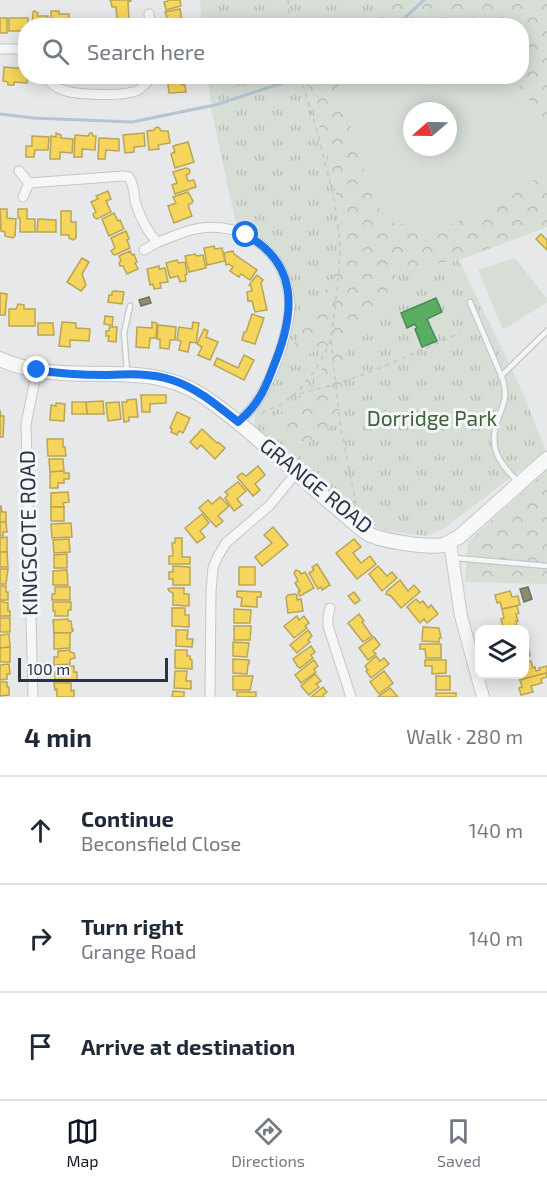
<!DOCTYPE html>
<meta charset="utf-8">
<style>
:root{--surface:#fff;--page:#f6f6f7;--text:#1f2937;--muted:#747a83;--line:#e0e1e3;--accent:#111827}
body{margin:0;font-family:"Exo 2",sans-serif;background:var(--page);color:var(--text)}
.controls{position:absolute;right:18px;bottom:18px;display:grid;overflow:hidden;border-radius:12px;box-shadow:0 3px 15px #0003}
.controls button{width:54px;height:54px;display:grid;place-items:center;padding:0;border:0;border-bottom:2px solid var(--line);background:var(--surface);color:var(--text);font:30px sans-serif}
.compass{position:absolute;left:403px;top:102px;width:54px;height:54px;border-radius:50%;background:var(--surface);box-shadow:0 3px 15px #0003;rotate:250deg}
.scale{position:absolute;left:18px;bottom:15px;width:150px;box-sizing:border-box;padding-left:6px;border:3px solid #2b3445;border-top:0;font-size:16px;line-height:21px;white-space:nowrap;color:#2b3445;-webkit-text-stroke:4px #f4f6f9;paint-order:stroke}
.stop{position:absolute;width:18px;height:18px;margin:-14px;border:4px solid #1a73e8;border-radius:50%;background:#fff}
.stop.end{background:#1a73e8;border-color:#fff;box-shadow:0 2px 6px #0008}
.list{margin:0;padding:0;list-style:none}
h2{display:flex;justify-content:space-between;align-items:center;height:78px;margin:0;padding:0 24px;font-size:26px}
h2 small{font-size:20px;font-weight:400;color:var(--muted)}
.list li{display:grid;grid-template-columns:39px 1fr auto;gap:18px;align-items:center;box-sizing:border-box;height:108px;padding:0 24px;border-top:2px solid var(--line)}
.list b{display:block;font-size:22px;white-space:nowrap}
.list p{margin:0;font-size:20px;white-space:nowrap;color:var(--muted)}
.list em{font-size:20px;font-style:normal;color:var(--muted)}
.icon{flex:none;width:33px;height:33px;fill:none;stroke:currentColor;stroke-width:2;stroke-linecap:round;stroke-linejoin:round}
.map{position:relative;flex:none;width:547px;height:697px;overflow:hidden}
.search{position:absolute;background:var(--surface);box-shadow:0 3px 15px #0003;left:18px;right:18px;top:18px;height:66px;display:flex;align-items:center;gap:15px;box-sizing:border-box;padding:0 21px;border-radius:24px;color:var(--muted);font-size:22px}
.sheet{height:402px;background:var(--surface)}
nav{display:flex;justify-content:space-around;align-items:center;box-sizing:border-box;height:84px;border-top:2px solid var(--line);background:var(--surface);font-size:16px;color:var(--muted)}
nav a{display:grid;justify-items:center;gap:3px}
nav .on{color:var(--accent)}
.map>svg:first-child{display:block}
</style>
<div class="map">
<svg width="547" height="697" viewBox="0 0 547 697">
<defs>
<pattern id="forest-crowns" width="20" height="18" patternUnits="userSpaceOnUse" patternTransform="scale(1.5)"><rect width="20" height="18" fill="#d6ded6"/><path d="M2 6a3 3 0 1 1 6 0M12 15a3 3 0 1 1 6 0" fill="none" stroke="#b8bfb9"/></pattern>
<pattern id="park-tufts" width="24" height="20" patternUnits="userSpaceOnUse" patternTransform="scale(1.5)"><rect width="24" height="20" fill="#d6ded6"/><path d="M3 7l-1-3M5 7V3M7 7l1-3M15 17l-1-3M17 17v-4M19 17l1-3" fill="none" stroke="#b8bfb9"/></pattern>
</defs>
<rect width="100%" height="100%" fill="#e6e8ea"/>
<g fill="#d6ded6" fill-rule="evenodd">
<path d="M348,77H513L547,127V171L513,194L445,229L395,223L374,203L338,86ZM412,111H448V147H412Z"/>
<polygon points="515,258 547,299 547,302 503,330 478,270"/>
</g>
<g fill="url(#forest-crowns)">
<polygon points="392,0 547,0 547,127 513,77 522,76 522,26 464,25 456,22 452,26 359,26"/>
<polygon points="306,77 348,77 338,86 374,203 395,223 445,228 513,194 547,171 547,227 459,260 396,271 391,303 348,338 338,421 310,442 295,441 272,419 311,389 322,348 285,364 298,336 347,252 333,178"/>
<polygon points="547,470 547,584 465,582 468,542"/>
</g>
<g fill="url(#park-tufts)">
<polygon points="200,0 392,0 359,25 202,26"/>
<polygon points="208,77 306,77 333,178 347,252 298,336 286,363 323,348 329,355 311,389 273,418 295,441 310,442 338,421 348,338 391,303 396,271 459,260 523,393 546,451 446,527 427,536 381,530 364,521 304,470 254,431 255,415 282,358 293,309 293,292 289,276 279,257 267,243 254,235 237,228 212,113"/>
</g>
<g fill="#f6d55c" stroke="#b9a555" stroke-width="1.5">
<polygon points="110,0 131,0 131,1 128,2 129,19 117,20 116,7 112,7 111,2"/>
<polygon points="168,0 180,0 181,6 166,10 164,2 168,1"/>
<polygon points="180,9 183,26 170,26 165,12"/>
<polygon points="34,11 38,13 37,16 48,16 47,26 32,26 33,12"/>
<polygon points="51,11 59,11 59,14 69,14 69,24 66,24 66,26 51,26"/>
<rect x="0" y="18" width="7" height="15"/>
<polygon points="9,18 28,18 28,26 26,26 26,31 9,31"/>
<polygon points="4,67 26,69 26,76 28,76 27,83 14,82 14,85 8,85 8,82 3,81"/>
<polygon points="167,76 182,76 182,85 185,85 186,92 169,93"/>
<polygon points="158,127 160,129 161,131 168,131 170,143 158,145 159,149 149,150 147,131 154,130 155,128"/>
<polygon points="56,133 61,135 61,138 73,139 72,153 60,152 60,159 50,159 51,136 56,137"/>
<polygon points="90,133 92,133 93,136 96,136 95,150 82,149 82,157 74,157 75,135 88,136"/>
<polygon points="144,133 145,146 134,147 134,152 125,153 123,135"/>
<polygon points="32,136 49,137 48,150 35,150 34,157 26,157 26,146 32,146"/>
<polygon points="99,138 119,139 119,151 106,150 105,159 98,159"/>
<polygon points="188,142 194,162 175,168 171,154 175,152 173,146"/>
<polygon points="186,168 189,169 190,171 189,174 186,175 188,181 194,180 196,187 175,194 172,185 177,183 173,172"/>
<polygon points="108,191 111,199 106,201 111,212 97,219 94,217 93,214 96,212 91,202 98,199 96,196"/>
<polygon points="188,192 193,201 192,203 188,205 192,216 174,223 168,206 176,203 173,197"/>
<polygon points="0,209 7,209 7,218 16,219 15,236 13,238 5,236 5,232 1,231"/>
<polygon points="18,209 27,209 27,219 35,219 35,232 20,232 20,218 18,218"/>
<polygon points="61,211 71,211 71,222 76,222 76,238 73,240 69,238 69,235 61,235"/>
<polygon points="114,213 118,221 120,220 124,229 109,236 102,219"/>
<polygon points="38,219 56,220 56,232 37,232"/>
<polygon points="126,231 129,239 127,240 130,248 115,255 113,254 111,251 115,248 111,238"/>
<polygon points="541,234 547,240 547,250 536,239"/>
<polygon points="214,246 215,249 222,248 225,261 207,265 204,248"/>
<polygon points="130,251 132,255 134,254 137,262 135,263 138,269 127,274 123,266 120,266 119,263 121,261 119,256"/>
<polygon points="233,251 234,254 257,270 250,280 241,274 239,277 230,271 233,267 229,264 226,265 224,253"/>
<polygon points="195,254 196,256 203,255 206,268 189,272 185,256"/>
<polygon points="82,258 89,262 82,274 86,285 81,291 67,282"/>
<polygon points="177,260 178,263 185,262 187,274 185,275 186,281 180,282 178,276 170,278 166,263"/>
<polygon points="159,266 159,269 165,268 168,282 160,283 161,288 154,289 153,284 150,285 147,269"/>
<polygon points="257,275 263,280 261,283 267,310 255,312 252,301 248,301 247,292 252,291 251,286 249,285"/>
<polygon points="114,291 124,292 122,304 108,302 109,295 112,295 112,292"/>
<polygon points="0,293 7,294 5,315 0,315"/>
<polygon points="18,304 24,305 24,309 35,309 35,326 9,326 9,309 16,309"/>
<polygon points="252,314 264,318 255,344 242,340 244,332 246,332"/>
<polygon points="105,316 113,317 112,327 117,327 116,342 108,341 109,336 106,336 106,331 109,331 110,325 104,324"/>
<polygon points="62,322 76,323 76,328 90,329 89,341 70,340 70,347 59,346"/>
<polygon points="152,322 157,323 156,338 150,338 149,348 136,347 137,327 152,328"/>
<polygon points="193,322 199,323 196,343 190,342 188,352 179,350 181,341 177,340 179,327 192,329"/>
<polygon points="38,323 53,323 54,335 38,335"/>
<polygon points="158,325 176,327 175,340 170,340 169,349 160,348 160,339 157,339"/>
<polygon points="204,329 208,331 206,337 218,342 210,360 198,355 202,347 197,344"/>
<polygon points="244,355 254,360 244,380 214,365 217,358 238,368"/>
<polygon points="141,395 166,395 166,403 150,404 150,412 142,412"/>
<polygon points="136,399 138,417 129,417 129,421 124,422 122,402 127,402 127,400"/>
<polygon points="103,401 104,414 87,414 86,402"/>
<polygon points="72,402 86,402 87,414 72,414"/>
<polygon points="119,402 121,419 108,421 106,403"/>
<polygon points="56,403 65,404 64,421 50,420 51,405 56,406"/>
<polygon points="0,410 1,416 4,416 3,437 0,437"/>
<polygon points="177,412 190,418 183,433 179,431 177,435 171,432 172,429 170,428"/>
<polygon points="202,429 217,443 218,442 225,448 215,459 201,445 197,449 190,442"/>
<polygon points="47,439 63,439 63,447 65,447 66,456 48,456"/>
<polygon points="49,459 63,459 64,471 50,472"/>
<polygon points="258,466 265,475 255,484 260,490 253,496 237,477 242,473 246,476"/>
<polygon points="64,471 64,473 69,473 69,479 64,479 64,483 58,483 58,488 50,488 50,472"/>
<polygon points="238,482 246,491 237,499 242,505 234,511 225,498 228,495 225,492"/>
<polygon points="68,492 69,502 63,503 64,507 51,507 51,493"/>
<polygon points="220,497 229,506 218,516 223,521 216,527 199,508 208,500 212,504"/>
<polygon points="0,506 1,506 2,512 6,512 6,522 0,522"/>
<rect x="51" y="507" width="13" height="14"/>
<polygon points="202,514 209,523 200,531 205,537 197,543 185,528"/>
<polygon points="0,522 6,522 7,532 3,532 3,536 0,536"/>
<polygon points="71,523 72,537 52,538 51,524"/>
<polygon points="273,527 288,545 262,566 255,557 272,543 264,535"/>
<polygon points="7,537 7,552 0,552 0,538"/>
<polygon points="175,538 182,538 182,557 190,557 190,564 169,564 169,556 173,556 172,543 175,543"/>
<polygon points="69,539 70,552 54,553 53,540"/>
<polygon points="354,539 361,547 353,553 361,563 370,556 376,564 357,579 336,553"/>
<polygon points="0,552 7,552 8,567 0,567"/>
<polygon points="67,554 67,568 54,568 54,555"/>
<polygon points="317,564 330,585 322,590 321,587 318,589 309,573 314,570 312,567"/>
<polygon points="173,566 190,567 190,585 173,585 173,579 169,579 169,572 173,572"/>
<polygon points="378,566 387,576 392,572 397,578 382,591 369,574"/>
<rect x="239" y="567" width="16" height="18"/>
<polygon points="0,569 8,569 6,584 0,584"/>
<polygon points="67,570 68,585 53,585 53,571"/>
<polygon points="296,570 299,571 301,574 305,572 314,588 300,596 298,592 300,591 295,583 298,581 294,573"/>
<polygon points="400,580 408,591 414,585 420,592 401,608 391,596 386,594 387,591"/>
<polygon points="0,586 6,586 6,592 8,592 8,600 0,600"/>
<polygon points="55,587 70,587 70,600 52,600 52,594 55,594"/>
<polygon points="171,588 184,588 184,594 189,594 189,606 173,605 173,593 169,591 168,589"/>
<polygon points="237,591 261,592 261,597 257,597 257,607 241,606 242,598 237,597"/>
<polygon points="510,591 512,597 518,596 520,605 502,609 500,602 497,603 495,595"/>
<polygon points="354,592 360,600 355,604 348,596"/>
<polygon points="295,594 297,595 297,600 301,599 303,611 288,613 286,597 288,595"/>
<polygon points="416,599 420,603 423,601 428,608 431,605 438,614 427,623 424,619 420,623 407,607"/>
<polygon points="0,601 8,603 8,611 10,611 10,616 0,616"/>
<polygon points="53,602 71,602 71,610 68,610 68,616 55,616 55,611 53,611"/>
<polygon points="517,606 519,613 516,614 518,621 516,621 517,625 503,628 501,619 504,618 502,609"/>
<polygon points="172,608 185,608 185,615 189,615 189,627 172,626"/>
<polygon points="234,609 251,610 250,623 234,623"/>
<polygon points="359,614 364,621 362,622 372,636 363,642 348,623"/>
<polygon points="297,616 299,620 304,616 309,623 305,626 307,628 294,638 284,626"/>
<rect x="0" y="618" width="10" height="14"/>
<polygon points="68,619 68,621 71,621 72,629 73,629 73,631 70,633 54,633 53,620"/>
<polygon points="234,626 251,626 250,640 234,640"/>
<polygon points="423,627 439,628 441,638 439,638 439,642 422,641"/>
<polygon points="176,630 188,630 187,639 193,639 192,647 176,646"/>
<polygon points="308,630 312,636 308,640 310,642 297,653 290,645"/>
<polygon points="54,633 70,633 70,648 54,649"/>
<polygon points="9,634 10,647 0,648 0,635"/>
<polygon points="374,637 380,645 373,651 376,654 368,660 359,648"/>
<polygon points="233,642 249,643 247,657 233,656"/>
<polygon points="524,642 527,642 530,656 524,657"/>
<polygon points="420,644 441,644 441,658 426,658 425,649 420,649"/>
<polygon points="311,646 315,652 311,655 313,658 300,668 298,667 293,659"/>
<polygon points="10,647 10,662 0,662 0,648"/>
<polygon points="70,650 70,652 74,653 75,658 70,659 70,664 54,665 54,657 58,657 58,651"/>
<polygon points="175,650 187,650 187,656 190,656 190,659 192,660 192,669 175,668"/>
<polygon points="376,656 380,661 384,658 389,664 371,678 366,671 368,670 365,666"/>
<polygon points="233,659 249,660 249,664 248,664 247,674 233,673"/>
<polygon points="314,660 318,666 314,669 316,672 301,683 295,675"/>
<polygon points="425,660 446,660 446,673 432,674 432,666 425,666"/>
<polygon points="531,661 533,668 535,667 536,671 540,670 539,668 547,666 547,673 520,680 518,674 524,674 524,663"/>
<polygon points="9,664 10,674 7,674 7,679 0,680 0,665"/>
<polygon points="74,666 74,672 77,672 77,681 55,681 55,672 57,672 57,667"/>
<polygon points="175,671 187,671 186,681 191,681 191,689 174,688"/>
<polygon points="384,671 393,683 379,694 370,682"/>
<polygon points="546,673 547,677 541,679 542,683 531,686 533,692 521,695 519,688 522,687 520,680"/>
<polygon points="315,674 321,681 316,684 319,687 309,695 301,686"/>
<polygon points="233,676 253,676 250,690 233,690"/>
<rect x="436" y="676" width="14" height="14"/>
<polygon points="0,682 7,682 7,687 9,687 9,695 0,696"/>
<polygon points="54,683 71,683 71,691 74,690 74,697 57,697 57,689 55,690"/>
<polygon points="323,687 327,692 323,695 324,697 311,697"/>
<polygon points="390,688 398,697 378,697"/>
<polygon points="173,691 184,692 184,697 172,697"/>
<rect x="237" y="692" width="19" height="5"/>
<rect x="436" y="693" width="20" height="4"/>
</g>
<polygon fill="#5aae61" stroke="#4c8959" stroke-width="1.5" points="436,298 442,312 427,319 437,341 422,347 415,329 417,328 415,324 407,328 401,313"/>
<g fill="#8c8c6e" stroke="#6f7262" stroke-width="1.5">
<polygon points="149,297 151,303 141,306 139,300"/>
<polygon points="528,587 532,599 524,602 520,589"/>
</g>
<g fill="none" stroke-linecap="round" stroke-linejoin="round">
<g stroke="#b4c4d5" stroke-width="3">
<polyline points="396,26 424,0"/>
<polyline points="0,114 33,118 132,122 215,105 304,76"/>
</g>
<defs>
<g id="service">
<path d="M470,302L503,380C507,396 505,401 499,416C487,448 498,461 519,483"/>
<polyline points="127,371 124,333 130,306"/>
<polyline points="501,376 547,331"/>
<polyline points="455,558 547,566"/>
</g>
<g id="minor">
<polyline points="149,14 150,26"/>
<polyline points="0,49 17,49 26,54"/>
<path d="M45,76C49,82 56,88 63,90C77,95 125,97 138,90C144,87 148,81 151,76"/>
<polyline points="19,171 29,183 23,197"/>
<path d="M29,183L123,176L129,177C135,188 133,190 135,200C137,211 149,236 158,242C172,237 186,230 201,228C244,223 282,250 288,292C289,297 290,302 290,306C288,333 274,375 259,398C254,407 246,415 239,422"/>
<polyline points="144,250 158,242"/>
<polyline points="330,608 328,617 328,626 351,697"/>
<polyline points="33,697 26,424 37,370"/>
<polyline points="210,697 211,591 213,568 218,556 226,543 270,505 296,473"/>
</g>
<polyline id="tertiary" points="450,542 461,616 483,697"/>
<path id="secondary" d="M0,359C67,390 141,355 203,396C227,412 249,431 270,450C291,468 311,486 332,504C344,513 355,525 367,533C379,541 429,548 443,545C449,543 454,539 459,537L547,459"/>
</defs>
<use href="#service" stroke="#c4c6c8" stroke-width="7"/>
<use href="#minor" stroke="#c4c6c8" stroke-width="11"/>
<use href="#tertiary" stroke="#c4c6c8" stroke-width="14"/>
<use href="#secondary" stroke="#c4c6c8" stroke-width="16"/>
<g stroke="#c5c6ca" stroke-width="1.5" stroke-dasharray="4.5 4.5" stroke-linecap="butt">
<polyline points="288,0 291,26"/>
<polyline points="300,76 317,131 333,195 340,241 339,271 331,340 340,424 356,504 355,509"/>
<polyline points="291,396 336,384 373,371 461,333"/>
<path d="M262,413C269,409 278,407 284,402C307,387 320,364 331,340"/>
</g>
<use href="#service" stroke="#f5f6f7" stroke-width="4.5"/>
<use href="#minor" stroke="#f5f6f7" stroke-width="9"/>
<use href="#tertiary" stroke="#f5f6f7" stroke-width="12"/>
<use href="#secondary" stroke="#f8f8f8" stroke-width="14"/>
</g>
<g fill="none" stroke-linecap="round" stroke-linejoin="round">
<path stroke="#1a73e8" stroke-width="8" d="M37,370C60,374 84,375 107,375C129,374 151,373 172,380C197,388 218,406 238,422C246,415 254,407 259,398C267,386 271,372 276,360C295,311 298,263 246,235"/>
</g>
<g text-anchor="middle" stroke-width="6" stroke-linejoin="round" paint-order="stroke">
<g font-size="21" fill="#3f6138" stroke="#f4f6f9">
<text x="432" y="426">Dorridge Park</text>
</g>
<g font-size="21" fill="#2b3445" stroke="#f4f6f9">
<text transform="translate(316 486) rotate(39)" y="7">GRANGE ROAD</text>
<text transform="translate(29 533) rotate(-91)" y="7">KINGSCOTE ROAD</text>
</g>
</g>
</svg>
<div class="controls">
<button><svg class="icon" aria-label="layers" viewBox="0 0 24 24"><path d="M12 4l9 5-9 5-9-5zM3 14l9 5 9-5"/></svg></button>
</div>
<svg class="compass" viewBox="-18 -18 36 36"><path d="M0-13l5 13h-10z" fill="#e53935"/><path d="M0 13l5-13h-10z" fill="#747a83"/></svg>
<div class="scale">100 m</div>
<div class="stop" style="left:246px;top:235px"></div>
<div class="stop end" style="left:37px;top:370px"></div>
<div class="search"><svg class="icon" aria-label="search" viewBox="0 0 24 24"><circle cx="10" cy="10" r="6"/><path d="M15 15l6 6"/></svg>Search here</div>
</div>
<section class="sheet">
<h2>4 min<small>Walk · 280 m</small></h2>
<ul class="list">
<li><svg class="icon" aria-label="ahead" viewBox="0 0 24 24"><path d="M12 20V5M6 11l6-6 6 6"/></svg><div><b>Continue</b><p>Beconsfield Close</p></div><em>140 m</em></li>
<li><svg class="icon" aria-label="right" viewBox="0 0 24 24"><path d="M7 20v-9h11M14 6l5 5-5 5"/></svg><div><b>Turn right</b><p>Grange Road</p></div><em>140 m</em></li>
<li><svg class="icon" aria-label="arrive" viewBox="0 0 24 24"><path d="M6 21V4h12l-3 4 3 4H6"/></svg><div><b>Arrive at destination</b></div></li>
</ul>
</section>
<nav>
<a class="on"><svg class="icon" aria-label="map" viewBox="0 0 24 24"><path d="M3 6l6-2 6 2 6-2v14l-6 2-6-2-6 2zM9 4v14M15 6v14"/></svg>Map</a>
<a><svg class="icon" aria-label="directions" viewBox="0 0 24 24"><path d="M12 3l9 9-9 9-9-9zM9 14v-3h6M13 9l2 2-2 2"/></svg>Directions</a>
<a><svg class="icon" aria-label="saved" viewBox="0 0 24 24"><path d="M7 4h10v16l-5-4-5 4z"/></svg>Saved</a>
</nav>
